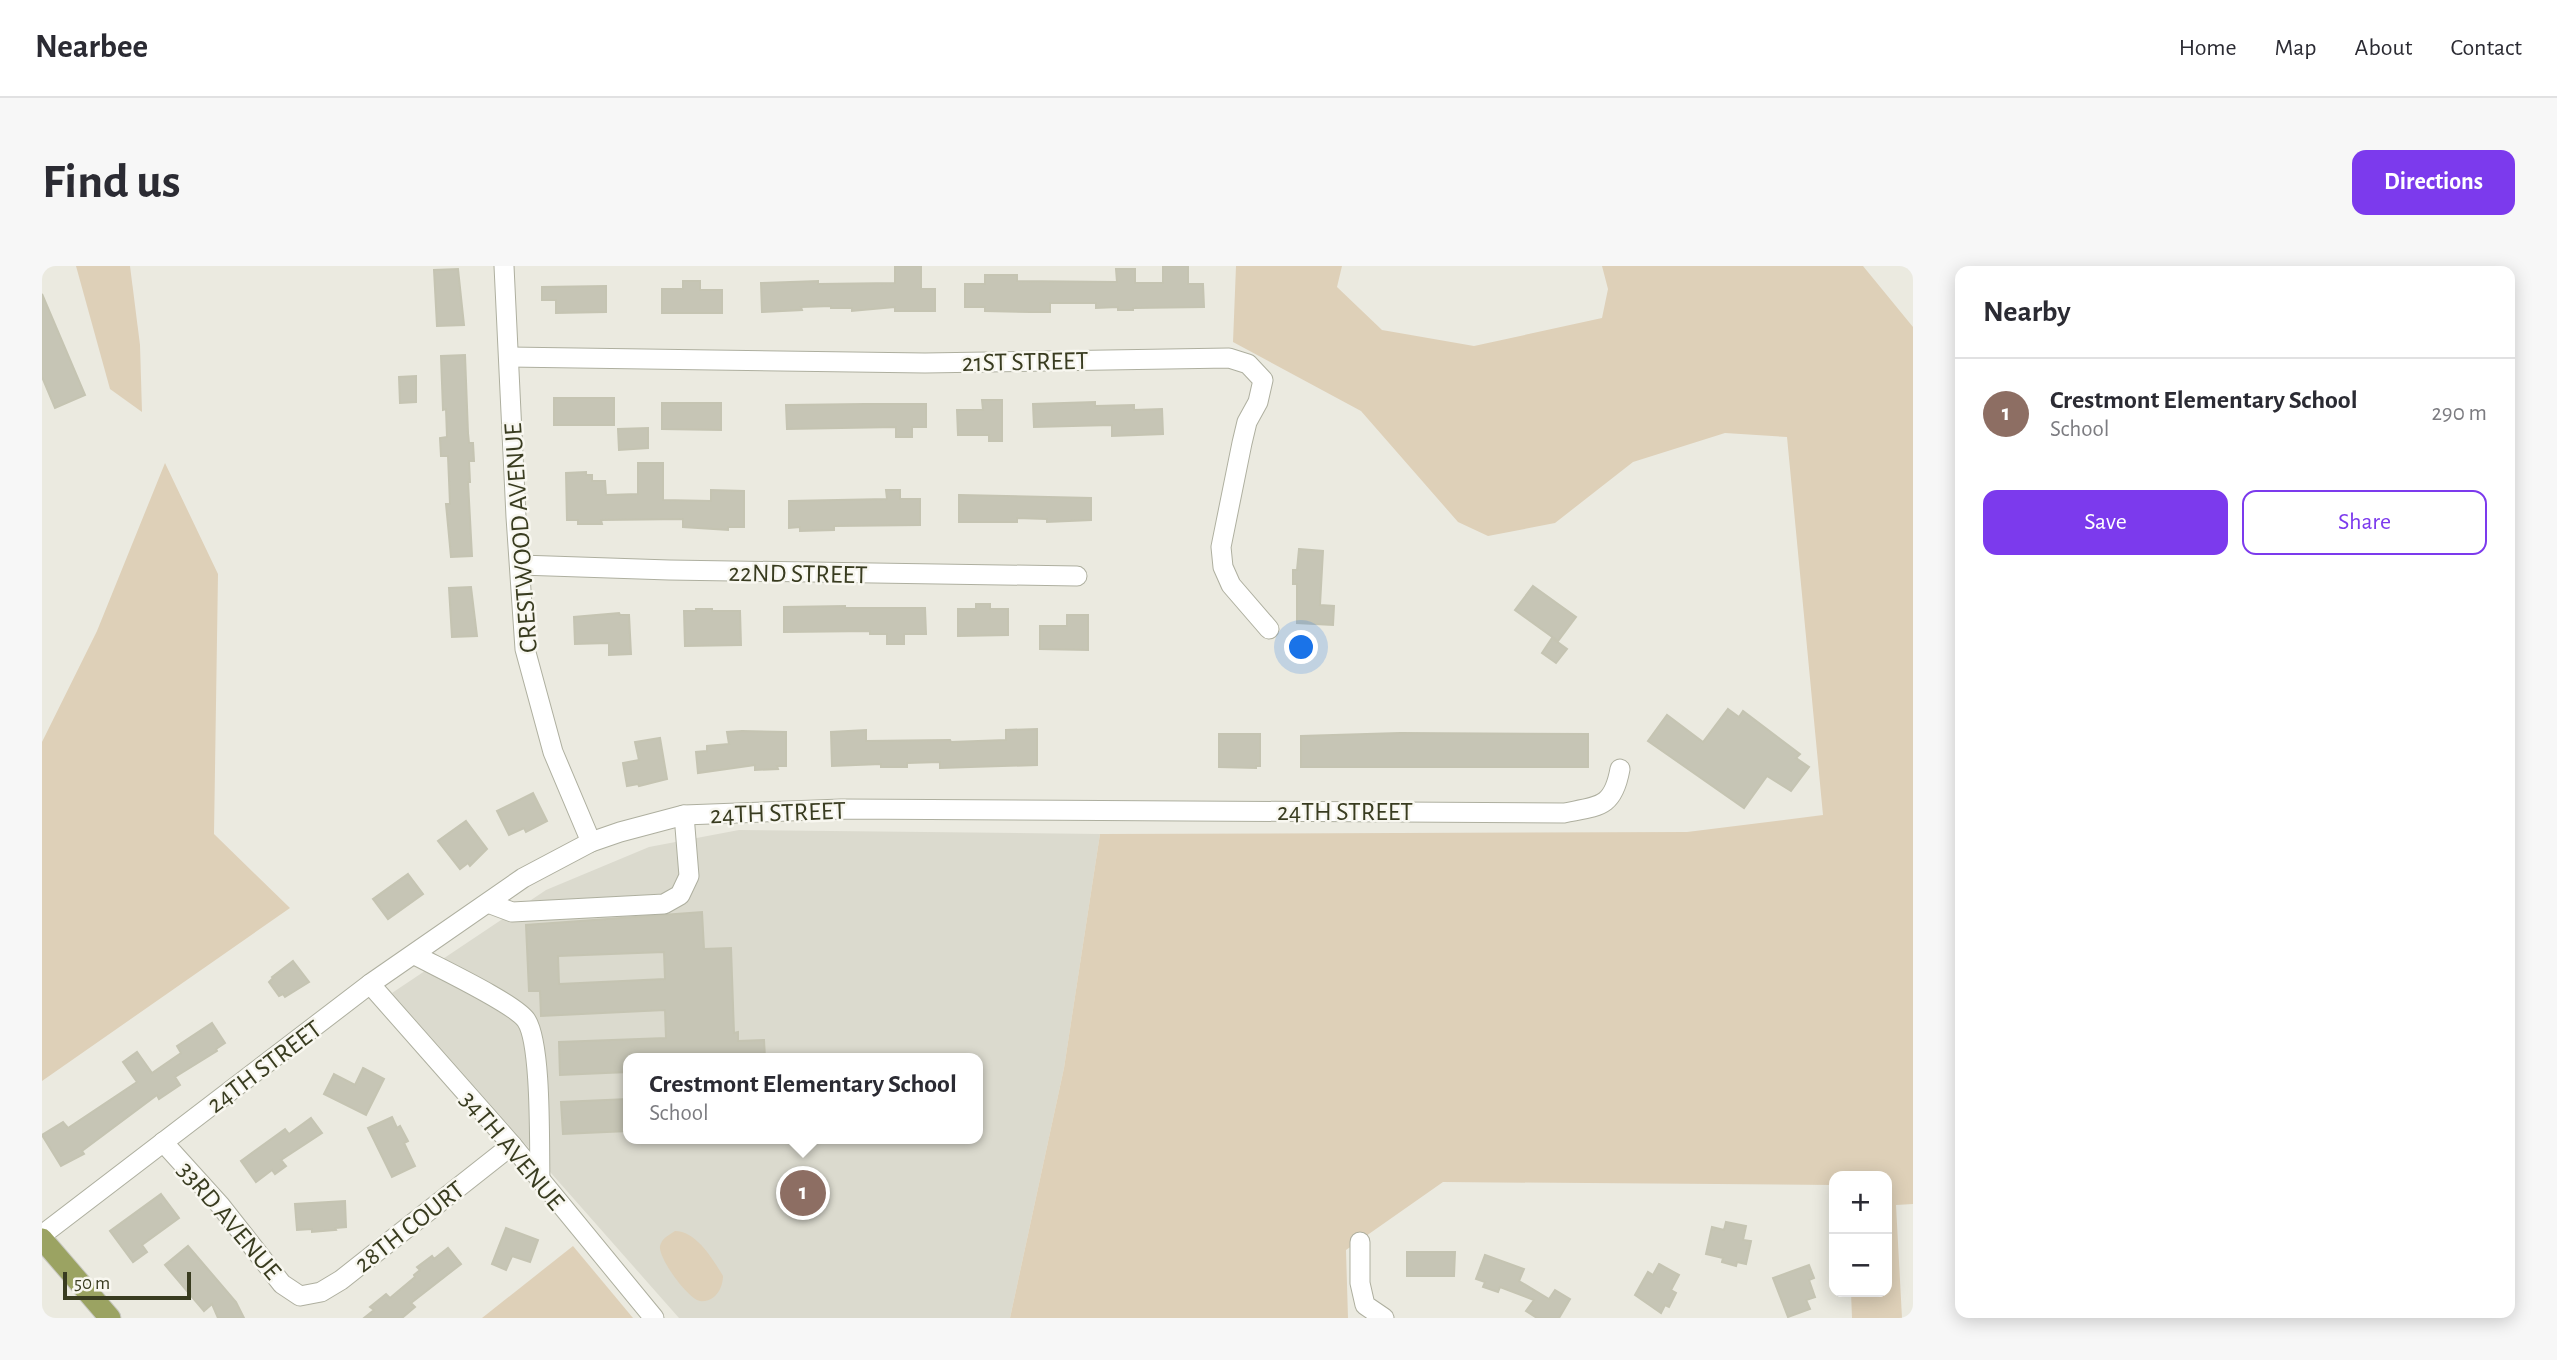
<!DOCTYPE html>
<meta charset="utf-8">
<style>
:root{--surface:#fff;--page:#f7f7f7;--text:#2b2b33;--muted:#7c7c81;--line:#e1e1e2;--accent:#7c3aed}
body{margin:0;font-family:"Alegreya Sans",sans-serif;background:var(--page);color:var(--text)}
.controls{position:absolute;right:21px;bottom:21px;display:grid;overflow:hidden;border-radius:14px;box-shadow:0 4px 18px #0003}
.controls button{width:63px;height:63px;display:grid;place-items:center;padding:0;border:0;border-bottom:2px solid var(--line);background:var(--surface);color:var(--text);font:35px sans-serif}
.scale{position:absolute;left:21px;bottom:18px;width:128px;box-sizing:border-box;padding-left:7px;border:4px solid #393c20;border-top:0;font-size:19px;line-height:24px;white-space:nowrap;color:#393c20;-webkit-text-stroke:5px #f8f7f0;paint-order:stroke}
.you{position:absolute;left:1260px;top:382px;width:24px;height:24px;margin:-18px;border:5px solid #fff;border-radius:50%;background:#1a73e8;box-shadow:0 0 0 10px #1a73e833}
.badge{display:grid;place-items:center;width:46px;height:46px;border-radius:50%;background:var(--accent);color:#fff;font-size:23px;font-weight:700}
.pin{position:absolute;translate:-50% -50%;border:4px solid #fff;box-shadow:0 2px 7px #0006}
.popup{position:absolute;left:581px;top:787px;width:360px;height:91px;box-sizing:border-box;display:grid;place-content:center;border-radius:14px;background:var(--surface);filter:drop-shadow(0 2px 5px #0005);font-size:23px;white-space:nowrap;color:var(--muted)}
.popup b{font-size:26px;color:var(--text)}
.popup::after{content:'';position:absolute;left:50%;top:100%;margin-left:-14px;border:14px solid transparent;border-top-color:var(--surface)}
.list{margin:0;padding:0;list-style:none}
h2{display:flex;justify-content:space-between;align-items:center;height:91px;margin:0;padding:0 28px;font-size:30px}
h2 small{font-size:23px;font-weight:400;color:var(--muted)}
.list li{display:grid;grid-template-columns:46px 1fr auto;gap:21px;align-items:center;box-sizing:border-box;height:112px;padding:0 28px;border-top:2px solid var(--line)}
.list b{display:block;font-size:26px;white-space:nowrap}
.list p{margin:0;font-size:23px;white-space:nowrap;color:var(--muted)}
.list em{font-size:23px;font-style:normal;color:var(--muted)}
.actions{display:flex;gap:14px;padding:21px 28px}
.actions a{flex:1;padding:16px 0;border:2px solid var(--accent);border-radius:14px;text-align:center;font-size:24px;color:var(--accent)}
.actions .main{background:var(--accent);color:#fff}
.map{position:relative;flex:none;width:1871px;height:1052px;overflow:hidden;border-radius:14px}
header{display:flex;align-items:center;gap:42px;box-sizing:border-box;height:98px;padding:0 35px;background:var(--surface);border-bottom:2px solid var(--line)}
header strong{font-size:33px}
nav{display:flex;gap:38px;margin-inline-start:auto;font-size:24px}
.intro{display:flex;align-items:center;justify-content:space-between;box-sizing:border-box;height:168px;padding:0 42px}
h1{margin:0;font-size:49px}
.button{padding:18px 32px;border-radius:14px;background:var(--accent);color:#fff;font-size:24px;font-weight:700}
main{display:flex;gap:42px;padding:0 42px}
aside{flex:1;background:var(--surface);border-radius:14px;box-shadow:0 4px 18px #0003}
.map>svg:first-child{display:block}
</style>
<header>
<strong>Nearbee</strong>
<nav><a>Home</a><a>Map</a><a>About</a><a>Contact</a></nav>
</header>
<div class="intro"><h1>Find us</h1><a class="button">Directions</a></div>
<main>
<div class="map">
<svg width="1871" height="1052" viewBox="0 0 1871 1052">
<rect width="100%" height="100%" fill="#ebeae0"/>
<path fill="#dbdace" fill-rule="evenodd" d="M697,564L1058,568L1022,802L968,1052H637L350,727L504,624L607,581ZM586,792H936V873H586Z"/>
<g fill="#ded0b8">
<polygon points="34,0 88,0 98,79 100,146 68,123"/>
<polygon points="1194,0 1300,0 1295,21 1340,64 1432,80 1560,52 1566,23 1560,0 1821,0 1871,61 1871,938 1854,939 1860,1052 1810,1052 1809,1026 1845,1026 1845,910 1792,910 1792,919 1401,916 1304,984 1306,1052 968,1052 1022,802 1058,568 1645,566 1781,549 1745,171 1683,167 1591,196 1513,257 1446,270 1416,256 1319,145 1191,76"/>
<polygon points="123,197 176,308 172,568 248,642 0,815 0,476 55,365"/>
<path d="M633,965C654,965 671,993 681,1010C681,1022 673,1037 658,1035C646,1033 616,992 618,980C620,972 627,969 633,965Z"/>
<polygon points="531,980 591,1052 440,1052"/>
</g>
<g fill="#c6c5b5" stroke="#c5c4b2" stroke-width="2" fill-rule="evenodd">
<polygon points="853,0 879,0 879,23 893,23 893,45 853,45 853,41 810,45 810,42 789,42 789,40 759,41 760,44 720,46 719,17 776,15 776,18 853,17"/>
<polygon points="1121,0 1146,0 1146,18 1161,18 1162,41 1091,42 1091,44 1076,44 1076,41 1054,42 1054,37 1008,37 1008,46 988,46 943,45 943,41 923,41 923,18 943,18 943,9 975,9 975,15 1075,16 1074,3 1093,3 1093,17 1121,17"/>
<polygon points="416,3 422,59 395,60 392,4"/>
<polygon points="641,15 658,15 658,24 680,24 680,47 620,47 620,23 641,23"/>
<polygon points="564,20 564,46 514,47 514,34 500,34 500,21"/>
<polygon points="0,28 43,129 13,142 0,111"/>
<polygon points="423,89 426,167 427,177 431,177 432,195 427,195 428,216 426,216 430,290 409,291 404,238 408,238 406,190 399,190 398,172 405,171 404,143 401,144 399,90"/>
<polygon points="374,110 374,136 358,137 357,111"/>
<rect x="512" y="132" width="60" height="27"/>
<polygon points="940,134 960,134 960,175 947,175 947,169 916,169 915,144 941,144"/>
<polygon points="1053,136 1053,140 1092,139 1092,144 1120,143 1121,168 1070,170 1070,159 992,161 991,138"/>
<polygon points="620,137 679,137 679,164 620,163"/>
<polygon points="823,138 884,138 884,161 870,161 870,171 854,171 854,161 745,163 744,139"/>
<polygon points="606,162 606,182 577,184 576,163"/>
<polygon points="596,197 621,197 621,234 669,235 669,224 702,225 702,261 686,261 686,264 641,261 641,253 559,254 560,258 536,258 536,254 525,254 524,207 544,206 544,209 550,209 550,215 563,215 564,229 596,228"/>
<polygon points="844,224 858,224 858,233 878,233 878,259 792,260 792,264 758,265 758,261 747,262 747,235 845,233"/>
<polygon points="917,229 1049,232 1049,254 1005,256 1005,253 975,252 975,256 917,256"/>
<polygon points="1257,283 1281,285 1278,339 1292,340 1291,359 1255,357 1255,318 1251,318 1251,304 1255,304"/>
<polygon points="1491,320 1534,351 1516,375 1473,344"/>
<polygon points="429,321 435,370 410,371 407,322"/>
<polygon points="934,338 948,338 948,343 966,343 966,369 916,370 916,343 934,343"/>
<polygon points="803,340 803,342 883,342 884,368 862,368 862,378 845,378 845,368 828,368 828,365 742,366 742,341"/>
<polygon points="654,343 670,343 670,345 698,345 699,379 643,380 642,345 654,345"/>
<polygon points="577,347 578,349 587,349 589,388 567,389 567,377 533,378 532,351"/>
<polygon points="1025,349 1046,349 1046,384 998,383 998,360 1025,360"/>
<polygon points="1510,372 1525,383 1514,397 1500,387"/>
<polygon points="1686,443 1697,451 1701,445 1758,488 1754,492 1767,501 1749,525 1725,510 1702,542 1606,475 1625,449 1661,476"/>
<polygon points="995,463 995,499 898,502 898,496 865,497 865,501 839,501 839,498 790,500 789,466 824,464 824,475 908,474 909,476 964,474 964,464"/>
<polygon points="700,465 744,466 744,500 735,500 736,503 713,504 713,499 656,507 654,486 665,485 665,480 687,478 685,466"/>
<polygon points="1358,467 1546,468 1546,501 1259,501 1259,470"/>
<polygon points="1177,468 1218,468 1218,500 1214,500 1214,502 1177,501"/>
<polygon points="618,472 625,513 597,520 596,518 585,520 581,497 597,494 593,476"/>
<polygon points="491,527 505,555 484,566 482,562 467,569 455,545"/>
<polygon points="424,555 445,583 428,600 426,597 418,603 396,575"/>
<polygon points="366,608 381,628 346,653 331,633"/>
<path d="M660,646L662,683L689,682L692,767L696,766V775L722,774L723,792H586V806L518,809L517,776L624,772L623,744L499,750L498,725H487L484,659ZM622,686L623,713L517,718L516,690Z"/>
<polygon points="251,695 267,716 243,731 241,728 237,730 227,716 231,712 230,711"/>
<polygon points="170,757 183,777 174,783 175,785 133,811 138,819 117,833 115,829 40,885 42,888 19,900 0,869 21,856 26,862 95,816 81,796 95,786 110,807 139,787 135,780"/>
<polygon points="321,802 342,813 324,849 282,828 292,808 313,819"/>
<polygon points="586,833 586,865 521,868 519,836"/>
<polygon points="350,851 355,862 358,860 366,875 362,877 373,900 350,911 326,862"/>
<polygon points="269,852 280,867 239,894 244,900 233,908 230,904 214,916 199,895 243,863 247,868"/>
<polygon points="119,928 137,952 100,979 105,986 91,996 68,965"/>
<polygon points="303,935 304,961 293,962 294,964 270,966 270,963 255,964 253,938"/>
<polygon points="1684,956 1704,960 1701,974 1709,975 1704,998 1695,996 1694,1000 1680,996 1681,992 1664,988 1670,961 1682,964"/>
<polygon points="464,962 496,974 488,996 470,990 464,1004 450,998"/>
<polygon points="146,980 194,1036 202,1052 176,1052 170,1038 162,1045 123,999"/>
<polygon points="406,982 419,998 369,1037 373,1041 360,1052 322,1052 332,1044 328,1041 344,1028 348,1032 373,1011 372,1009 378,1004 375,1001 390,990 392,993"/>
<polygon points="1365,986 1413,986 1412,1010 1365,1010"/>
<polygon points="1443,989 1482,1003 1477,1015 1507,1033 1513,1024 1528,1033 1517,1052 1495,1052 1484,1045 1492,1034 1458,1021 1456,1026 1441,1021 1443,1016 1434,1013"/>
<polygon points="1617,998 1637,1009 1629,1024 1634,1027 1627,1041 1623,1039 1619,1047 1593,1029 1606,1006 1611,1009"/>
<polygon points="1767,999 1772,1012 1767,1014 1773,1031 1764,1034 1768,1043 1746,1051 1731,1012"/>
</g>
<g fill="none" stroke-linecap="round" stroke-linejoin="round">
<defs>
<g id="minor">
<polyline points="462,0 474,251 483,383 511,486 549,576"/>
<polyline points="467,91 883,97 1187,92 1206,98 1221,114 1216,136 1205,156 1200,177 1179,281 1181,301 1189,319 1227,363"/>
<polyline points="478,299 627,304 1035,310"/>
<polyline points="446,637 470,646 622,638 638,629 647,610 642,549"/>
<path d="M373,689C395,701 472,737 484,754C500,777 497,882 498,914"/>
<polyline points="328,718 470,879 612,1052"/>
<polyline points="121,876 178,939 240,1018 258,1030 279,1026 299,1014 470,879"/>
<path d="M0,969L328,718L481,612L549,576L578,566L642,549L799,543L1522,547C1557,540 1571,542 1578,503"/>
<polyline points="1318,976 1318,1017 1323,1039 1342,1052"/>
</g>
<polyline id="major" points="0,973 68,1052"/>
</defs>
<use href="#minor" stroke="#aeaf9f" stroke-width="21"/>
<use href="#major" stroke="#c8c8c1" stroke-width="23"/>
<use href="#minor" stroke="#fff" stroke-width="19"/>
<use href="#major" stroke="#9ba362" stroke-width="21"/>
</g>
<g text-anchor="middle" stroke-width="5" stroke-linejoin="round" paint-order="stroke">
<g font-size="26" fill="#393c20" stroke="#f8f7f0">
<text transform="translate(983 95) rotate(-1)" y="9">21ST STREET</text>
<text transform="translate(478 272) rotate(-94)" y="9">CRESTWOOD AVENUE</text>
<text transform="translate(756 307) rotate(1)" y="9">22ND STREET</text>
<text x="1303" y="554">24TH STREET</text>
<text transform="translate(736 546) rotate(-2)" y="9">24TH STREET</text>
<text transform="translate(222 800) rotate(-37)" y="9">24TH STREET</text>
<text transform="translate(471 884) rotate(50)" y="9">34TH AVENUE</text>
<text transform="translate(188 954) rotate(50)" y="9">33RD AVENUE</text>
<text transform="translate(367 960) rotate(-38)" y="9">28TH COURT</text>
</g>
</g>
</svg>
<div class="controls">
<button>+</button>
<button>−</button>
</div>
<div class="scale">50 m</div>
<div class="you"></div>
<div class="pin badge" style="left:761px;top:927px;background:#8d6e63">1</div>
<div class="popup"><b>Crestmont Elementary School</b>School</div>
</div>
<aside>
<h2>Nearby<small></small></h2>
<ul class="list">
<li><span class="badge" style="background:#8d6e63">1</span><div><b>Crestmont Elementary School</b><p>School</p></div><em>290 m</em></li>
</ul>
<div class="actions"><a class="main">Save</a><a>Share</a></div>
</aside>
</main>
